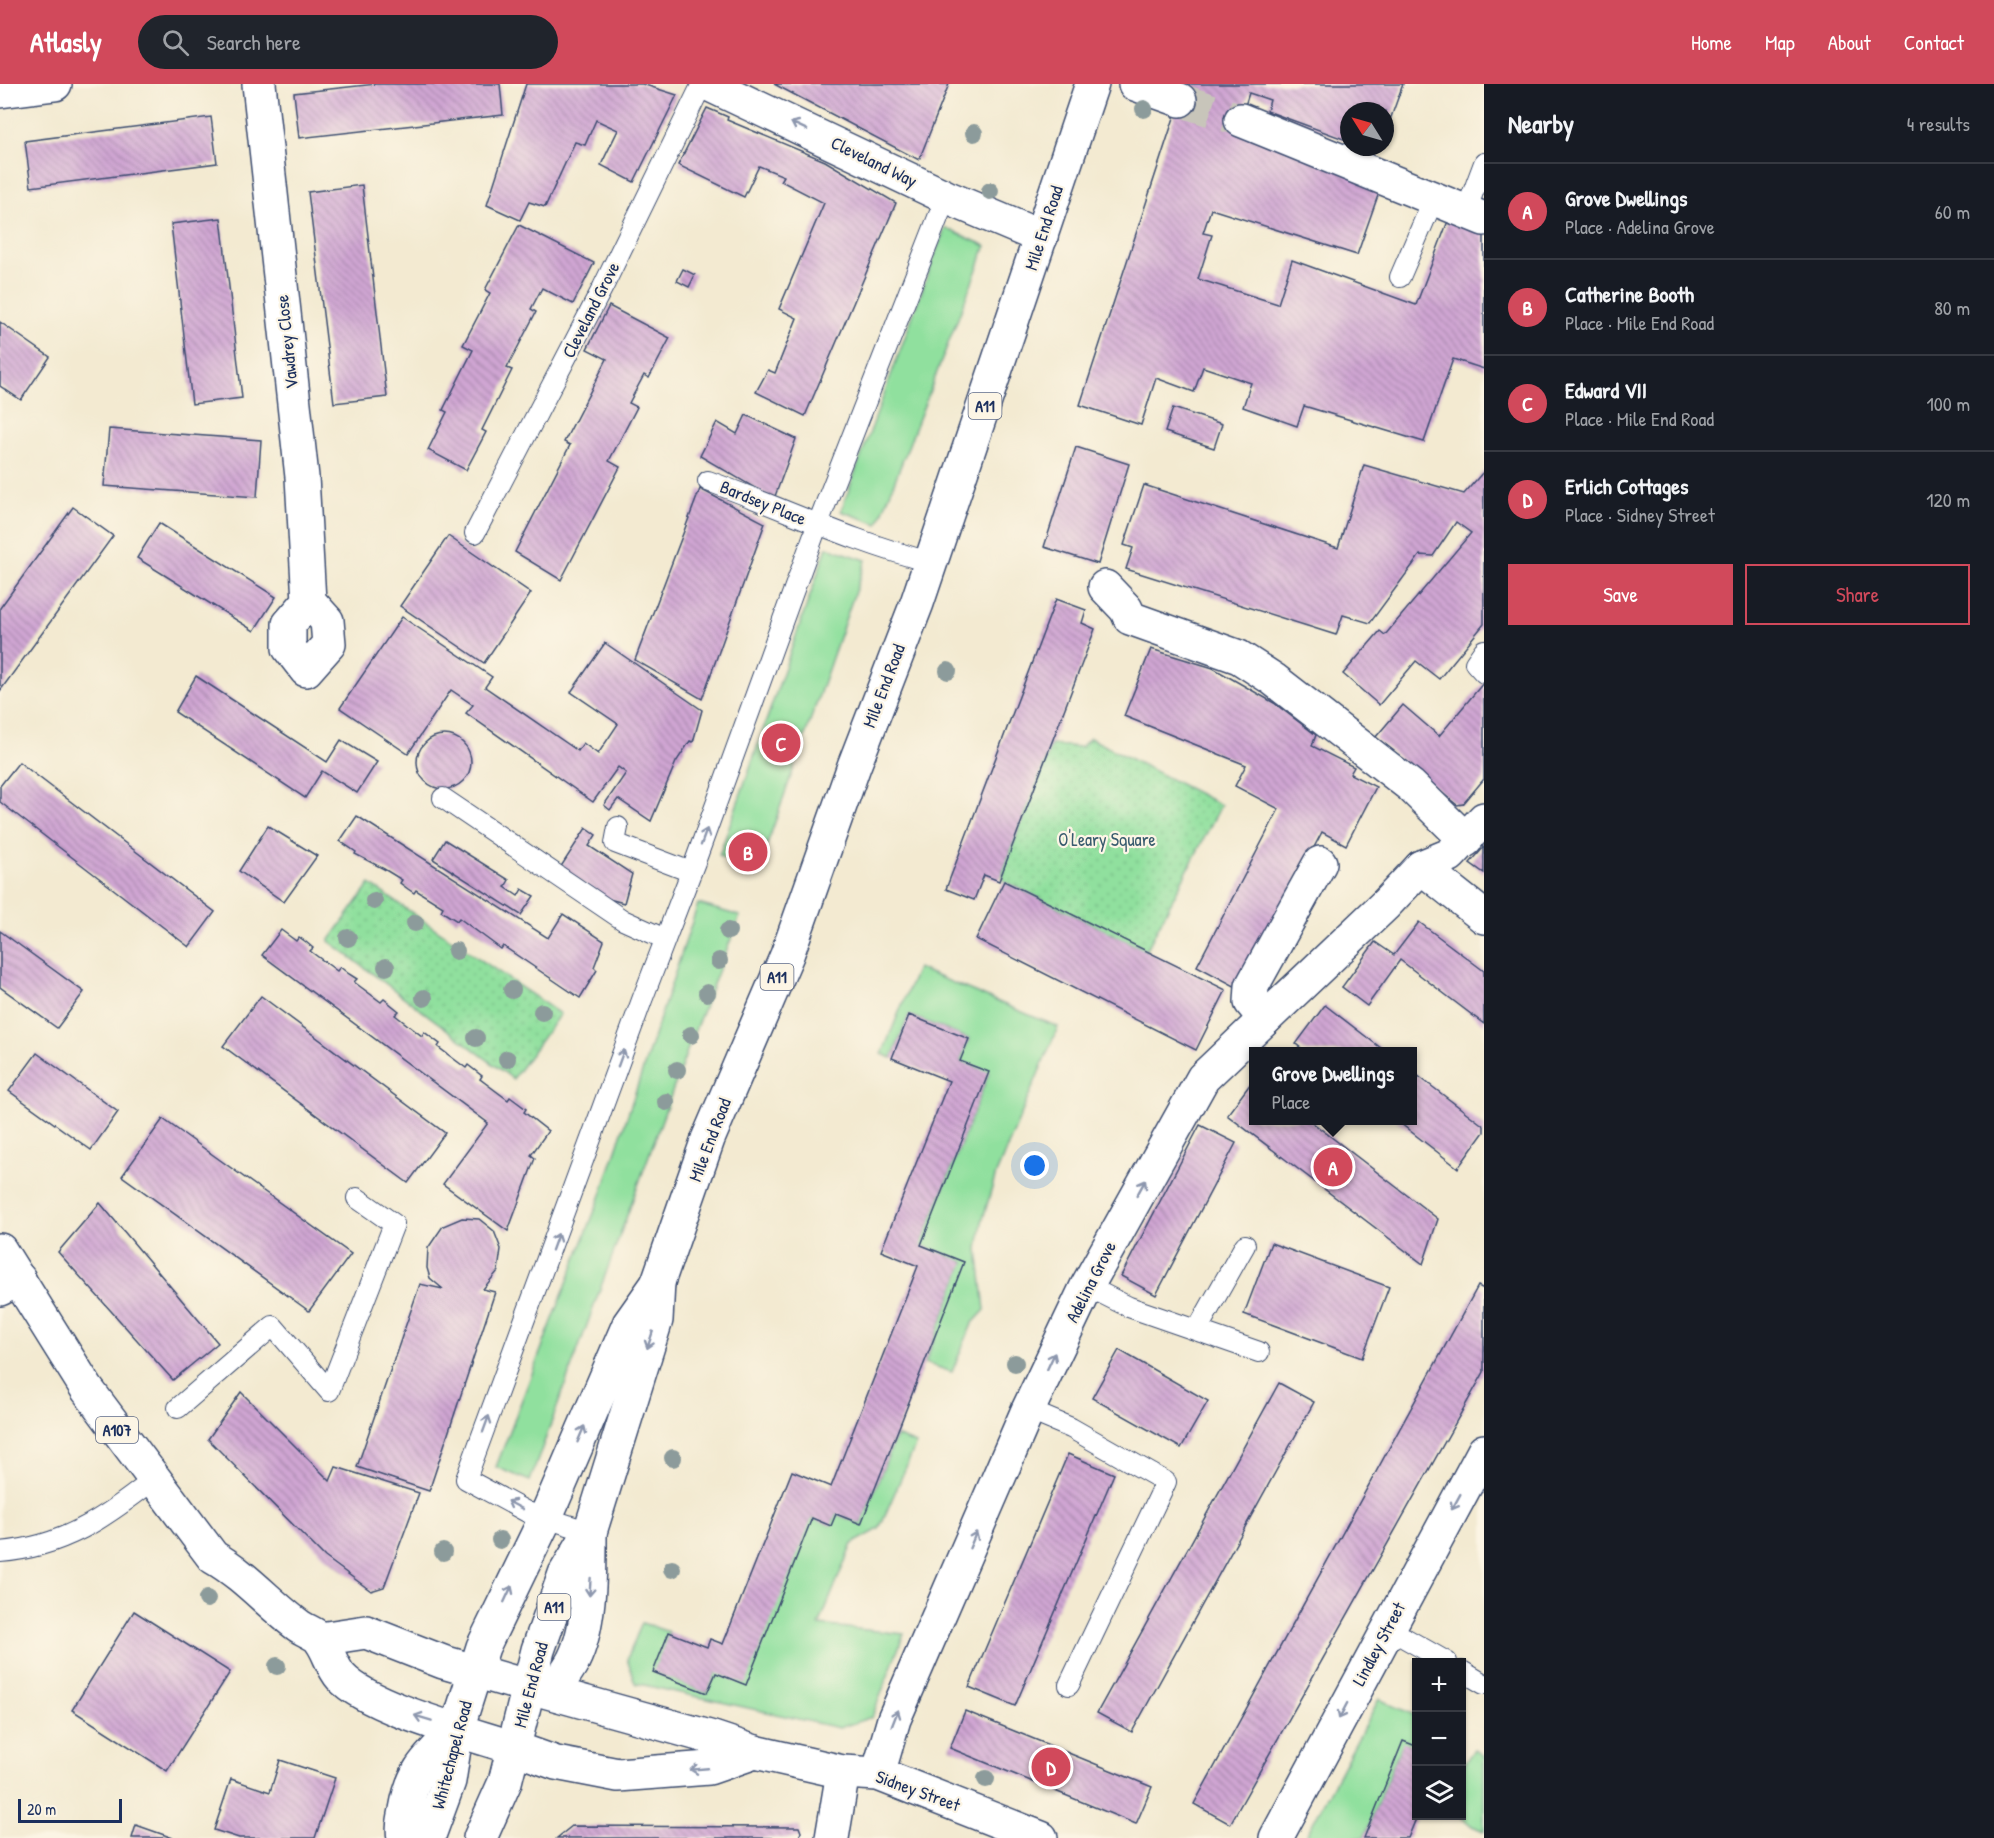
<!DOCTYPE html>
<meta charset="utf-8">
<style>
:root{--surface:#171b24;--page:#20242c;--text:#f1f3f6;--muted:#9ea1a6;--line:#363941;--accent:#d1495b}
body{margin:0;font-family:"Patrick Hand",sans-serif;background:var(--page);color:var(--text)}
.controls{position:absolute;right:18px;bottom:18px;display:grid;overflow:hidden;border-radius:0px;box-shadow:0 2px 4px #0004}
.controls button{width:54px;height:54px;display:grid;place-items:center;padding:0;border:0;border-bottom:2px solid var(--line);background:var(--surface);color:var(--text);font:30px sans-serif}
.compass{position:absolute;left:1340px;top:18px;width:54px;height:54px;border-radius:50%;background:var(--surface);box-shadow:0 2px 4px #0004;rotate:307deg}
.scale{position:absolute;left:18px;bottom:15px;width:104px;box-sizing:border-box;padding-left:6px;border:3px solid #1b2f5e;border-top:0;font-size:16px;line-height:21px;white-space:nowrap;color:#1b2f5e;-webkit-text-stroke:4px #fcf5e5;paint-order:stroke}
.you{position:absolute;left:1035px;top:1082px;width:21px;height:21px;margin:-15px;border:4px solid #fff;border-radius:50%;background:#1a73e8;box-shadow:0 0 0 9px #1a73e833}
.badge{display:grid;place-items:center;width:39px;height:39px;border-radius:50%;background:var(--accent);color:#fff;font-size:20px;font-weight:700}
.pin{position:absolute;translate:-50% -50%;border:3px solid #fff;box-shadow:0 2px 6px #0006}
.popup{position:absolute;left:1249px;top:963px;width:168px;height:78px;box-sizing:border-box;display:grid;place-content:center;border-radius:0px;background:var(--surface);filter:drop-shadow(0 2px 4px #0005);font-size:20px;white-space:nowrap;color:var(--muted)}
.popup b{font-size:22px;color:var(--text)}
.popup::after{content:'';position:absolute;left:50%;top:100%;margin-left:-12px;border:12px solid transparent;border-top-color:var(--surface)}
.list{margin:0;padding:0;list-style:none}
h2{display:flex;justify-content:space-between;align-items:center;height:78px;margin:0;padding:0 24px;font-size:26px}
h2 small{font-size:20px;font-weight:400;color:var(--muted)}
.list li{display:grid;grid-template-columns:39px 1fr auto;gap:18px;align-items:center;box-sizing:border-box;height:96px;padding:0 24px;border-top:2px solid var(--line)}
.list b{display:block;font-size:22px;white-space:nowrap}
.list p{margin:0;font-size:20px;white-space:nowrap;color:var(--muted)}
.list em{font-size:20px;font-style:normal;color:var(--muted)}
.actions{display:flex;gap:12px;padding:18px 24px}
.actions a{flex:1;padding:14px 0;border:2px solid var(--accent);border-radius:0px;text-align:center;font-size:21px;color:var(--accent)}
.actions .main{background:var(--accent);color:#fff}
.icon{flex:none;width:33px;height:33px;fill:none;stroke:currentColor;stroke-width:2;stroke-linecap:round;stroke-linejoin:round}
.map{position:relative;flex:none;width:1484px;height:1754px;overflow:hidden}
header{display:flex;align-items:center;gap:36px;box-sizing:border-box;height:84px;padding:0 30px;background:var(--accent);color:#fff}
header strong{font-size:28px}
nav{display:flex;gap:33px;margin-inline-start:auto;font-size:21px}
.search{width:420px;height:54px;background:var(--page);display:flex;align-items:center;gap:15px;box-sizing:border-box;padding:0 21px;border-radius:33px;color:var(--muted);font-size:22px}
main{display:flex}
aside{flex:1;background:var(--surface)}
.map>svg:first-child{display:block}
</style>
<header>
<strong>Atlasly</strong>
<div class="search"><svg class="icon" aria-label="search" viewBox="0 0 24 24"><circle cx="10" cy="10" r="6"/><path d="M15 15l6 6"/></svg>Search here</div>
<nav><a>Home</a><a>Map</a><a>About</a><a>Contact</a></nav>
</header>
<main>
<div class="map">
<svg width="1484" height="1754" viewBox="0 0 1484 1754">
<defs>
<pattern id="garden-dots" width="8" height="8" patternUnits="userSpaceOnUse" patternTransform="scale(1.5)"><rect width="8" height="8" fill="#90e09e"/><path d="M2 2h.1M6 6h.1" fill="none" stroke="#7cc08a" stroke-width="1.8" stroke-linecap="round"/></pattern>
<pattern id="building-back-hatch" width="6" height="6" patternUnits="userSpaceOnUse" patternTransform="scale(1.5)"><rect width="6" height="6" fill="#d0a6d3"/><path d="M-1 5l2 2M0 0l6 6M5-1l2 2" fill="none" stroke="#a888ae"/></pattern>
</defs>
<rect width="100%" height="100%" fill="#fcf5e5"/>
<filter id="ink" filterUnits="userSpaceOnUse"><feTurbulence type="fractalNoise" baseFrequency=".0167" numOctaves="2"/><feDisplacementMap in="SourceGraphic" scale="12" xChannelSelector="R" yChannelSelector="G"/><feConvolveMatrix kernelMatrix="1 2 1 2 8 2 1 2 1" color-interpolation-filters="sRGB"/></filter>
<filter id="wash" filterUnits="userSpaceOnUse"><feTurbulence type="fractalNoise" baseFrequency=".008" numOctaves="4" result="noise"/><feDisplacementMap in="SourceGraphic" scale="24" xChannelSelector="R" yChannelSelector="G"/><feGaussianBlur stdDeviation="1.35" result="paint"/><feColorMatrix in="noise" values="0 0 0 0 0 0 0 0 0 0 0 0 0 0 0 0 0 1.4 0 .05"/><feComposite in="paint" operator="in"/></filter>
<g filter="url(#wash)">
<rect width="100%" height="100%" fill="#f3ead1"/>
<g fill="#90e09e" stroke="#56887e" stroke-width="1.5">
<polygon points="945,144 986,162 878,440 841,427"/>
<polygon points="827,463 866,476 758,787 719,772"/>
<polygon points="698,820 740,832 690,959 530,1397 496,1383 602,1108"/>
<polygon points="917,884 1058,943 996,1090 982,1138 978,1165 985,1226 972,1240 952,1288 925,1279 964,1178 921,1161 989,989 960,977 969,955 909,931 892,974 882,970"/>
<polygon points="896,1352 916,1360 879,1445 852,1460 819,1541 904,1550 872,1633 839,1644 635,1599 627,1575 642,1539 669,1548 654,1588 707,1609 716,1589 812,1434 831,1441 836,1430 861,1440"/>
<polygon points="1379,1615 1416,1632 1416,1656 1414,1656 1409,1668 1400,1664 1364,1754 1305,1754"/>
<polygon points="1474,1665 1484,1672 1484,1747 1472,1742 1460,1732 1462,1683"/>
</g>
<g fill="url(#garden-dots)" stroke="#56887e" stroke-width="1.5">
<polygon points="1090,654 1221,721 1146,867 1004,797 1002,789 1051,661 1081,663"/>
<polygon points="370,800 560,930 513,995 329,857"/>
</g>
<g id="blocks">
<g fill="url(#building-back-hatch)">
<polygon points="376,0 500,0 503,31 299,54 294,9"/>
<polygon points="526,0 642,0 677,11 634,98 601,81 618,46 596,36 585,61 575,58 545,123 529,118 520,136 487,121"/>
<polygon points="774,0 949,0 919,76"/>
<polygon points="1185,0 1403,0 1385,50 1385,27 1349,27 1349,57 1267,27 1270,16 1249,9 1239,41 1382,100 1357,171 1211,125 1203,149 1212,151 1198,195 1278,220 1292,176 1416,221 1451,129 1484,143 1484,285 1453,275 1424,358 1304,322 1297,342 1243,323 1251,299 1203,283 1194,308 1156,294 1141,341 1080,321"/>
<polygon points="707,24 728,33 727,36 825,77 896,119 805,332 756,308 768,286 775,289 797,234 779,225 824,119 781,97 784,92 759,82 744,113 678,81"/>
<polygon points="211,33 217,79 31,103 25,57"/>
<polygon points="362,101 387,313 334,319 308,108"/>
<polygon points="221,134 242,314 192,320 171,140"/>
<polygon points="519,141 594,179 573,220 542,204 531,225 536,228 507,284 512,286 482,346 486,348 466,386 428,366 447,328 443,326 473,266 463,261 490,209 485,206"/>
<polygon points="683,185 695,191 689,203 677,197"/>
<polygon points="609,222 670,254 649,294 644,291 629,319 637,323 609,377 620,383 561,496 515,468 570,361 564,358 607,275 587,265"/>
<polygon points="0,238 50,273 21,316 0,302"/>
<polygon points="1173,324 1222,340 1214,364 1165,348"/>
<polygon points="746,331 796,355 774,415 700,372 717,338 737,350"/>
<polygon points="109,345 261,356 257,413 104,402"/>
<polygon points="1076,363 1129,380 1098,480 1044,463"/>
<polygon points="1364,381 1464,410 1484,387 1484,540 1439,595 1416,577 1379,621 1343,590 1380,547 1385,551 1471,449 1456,438 1433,472 1420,471 1370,539 1343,531 1336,551 1126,485 1133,464 1124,461 1144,401 1338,464"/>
<polygon points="700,405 765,439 702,615 635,576"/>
<polygon points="73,423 113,452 0,607 0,524"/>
<polygon points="159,439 276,513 254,547 137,474"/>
<polygon points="448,452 531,509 484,579 400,522"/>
<polygon points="1056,515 1086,526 1082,539 1095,545 999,797 984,791 974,816 946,805"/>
<polygon points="402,533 492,593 485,603 578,667 583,659 598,670 618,640 571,608 605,559 702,626 693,658 690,657 676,678 651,737 618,715 610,726 604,721 626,689 618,683 593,718 466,629 473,621 451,606 408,670 340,624"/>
<polygon points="1151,565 1213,584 1274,619 1316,651 1312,662 1354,683 1350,690 1376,703 1346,761 1322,748 1240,905 1197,882 1279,725 1235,702 1246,681 1124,632"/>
<polygon points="196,592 327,678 341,656 377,678 357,709 322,687 305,714 175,628"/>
<polygon points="1484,598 1484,695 1463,720 1457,721 1375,654 1403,621 1439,652"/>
<circle cx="444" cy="678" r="27"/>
<polygon points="19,678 215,828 189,863 0,718 0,702"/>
<polygon points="357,732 548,854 563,830 604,857 594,883 597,886 580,914 503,862 501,865 459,834 457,837 441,827 443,823 416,806 414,809 408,805 400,799 402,796 384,785 355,770 356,768 340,757"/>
<polygon points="268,742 317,772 284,818 239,787"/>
<polygon points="586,744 596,751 589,762 632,790 624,819 605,814 560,784"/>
<polygon points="445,756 509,796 505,803 518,812 522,805 534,812 521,831 433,775"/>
<polygon points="1484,763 1484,789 1470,779"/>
<polygon points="1004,797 1226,906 1196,966 976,855"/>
<polygon points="1419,838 1484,887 1484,940 1400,876 1367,922 1342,903 1375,858 1394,871"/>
<polygon points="281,846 296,857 299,853 306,858 313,864 310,867 337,887 340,883 349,890 357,895 354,898 381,918 384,915 399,927 395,931 422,952 424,948 440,960 438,963 466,984 468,981 482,992 480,995 508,1016 510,1013 526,1025 524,1028 548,1047 531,1071 535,1074 508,1147 443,1100 488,1039 262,871"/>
<polygon points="0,847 84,908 57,944 0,903"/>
<polygon points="261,912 445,1049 408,1099 223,962"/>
<polygon points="1325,921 1386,968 1306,968 1296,960"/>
<polygon points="909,931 969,955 960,977 989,988 921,1161 964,1178 861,1440 836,1430 831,1442 812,1434 746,1601 716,1589 707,1609 653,1588 669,1548 707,1563 710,1555 723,1560 792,1387 831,1403 918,1182 881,1167 949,997 892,974"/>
<polygon points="37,969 118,1028 91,1066 9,1007"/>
<polygon points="1413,988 1484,1042 1484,1048 1458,1084 1396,1036 1413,1036"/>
<polygon points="1254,995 1254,1036 1309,1036 1438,1135 1423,1180 1227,1031"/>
<polygon points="163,1035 351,1170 309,1227 122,1092"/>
<polygon points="1200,1041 1236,1059 1156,1211 1121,1192"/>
<polygon points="100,1119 218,1259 173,1296 58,1168"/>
<polygon points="462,1134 479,1135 494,1147 501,1165 498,1187 483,1205 495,1208 429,1407 357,1383 420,1200 443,1205 430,1194 427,1184 428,1164 443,1142"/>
<polygon points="1271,1159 1389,1203 1362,1274 1244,1230"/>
<polygon points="1478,1202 1484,1205 1484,1288 1230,1740 1194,1720"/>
<polygon points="1119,1266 1208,1317 1181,1364 1092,1314"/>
<polygon points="1279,1299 1314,1318 1132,1648 1097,1629"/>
<polygon points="241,1308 330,1397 336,1383 419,1409 384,1503 371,1507 325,1473 208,1355"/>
<polygon points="1068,1370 1114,1390 1015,1622 969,1603"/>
<polygon points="134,1527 230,1588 167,1687 72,1626"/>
<polygon points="965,1627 1152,1703 1136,1740 950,1664"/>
<polygon points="1403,1657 1416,1662 1417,1732 1408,1754 1364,1754"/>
<polygon points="280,1676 335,1694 315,1754 239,1754 214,1746 231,1695 270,1708"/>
<polygon points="136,1741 173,1754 132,1754"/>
<polygon points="572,1742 799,1743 801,1748 799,1754 557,1754"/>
</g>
</g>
</g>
<g filter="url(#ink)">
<use href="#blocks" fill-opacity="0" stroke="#3b4b6f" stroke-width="1.5"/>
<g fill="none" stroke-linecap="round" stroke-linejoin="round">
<polyline stroke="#c8c5ba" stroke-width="33" stroke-dasharray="33 16" stroke-linecap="butt" points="1180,16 1241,36"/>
<defs>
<g id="lane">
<polyline points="1466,127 1484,79"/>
<polyline points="1400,193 1434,114"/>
<path d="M708,397C783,424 853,458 930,478"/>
<polyline points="475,449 603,203 702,0"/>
<polyline points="1484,566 1475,579 1484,589"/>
<polyline points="443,714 623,836 665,855"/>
<polyline points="618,743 615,759 691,788"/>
<polyline points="1087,1202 1129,1223 1259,1268"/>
<polyline points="1197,1246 1245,1161"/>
<polyline points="178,1324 273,1242 329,1307 394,1140 357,1114"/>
<polyline points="1028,1326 1071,1344 1166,1398 1069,1601"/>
<polyline points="590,1448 527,1428 466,1395 642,916 695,778 817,442 946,113"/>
<path d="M0,1468C63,1463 105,1434 153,1396"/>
<polyline points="1387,1544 1447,1578"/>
<polyline points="1462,1587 1484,1600"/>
</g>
<g id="street">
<polyline points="259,0 302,393 309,517 327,537 329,560 306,586 289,564 289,540 309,517"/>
<polyline points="708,0 946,113 1041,153"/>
<polyline points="1135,0 1180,16"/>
<polyline points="0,7 55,0"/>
<polyline points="1241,36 1484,135"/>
<polyline points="1105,503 1126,525 1130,534 1239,573 1273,595 1411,702 1466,756"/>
<polyline points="1421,783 1484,833"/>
<polyline points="1265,935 1251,918 1252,902 1320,779"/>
<polyline points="0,1205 19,1195"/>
<polyline points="878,1690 894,1635 1028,1326 1087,1202 1203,994 1386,820 1421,783 1450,771 1484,735"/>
<polyline points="832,1754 843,1688"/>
<polyline points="1276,1754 1484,1367"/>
</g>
<g id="secondary">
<polyline points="530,1603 713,1654 755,1668 843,1688 878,1690 1041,1754"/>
<path d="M552,1608C559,1598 567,1588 573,1577C591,1542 590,1487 590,1448"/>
<polyline points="514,1664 556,1679 618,1691 709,1684 755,1668"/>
</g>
<g id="primary">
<path d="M0,1166L87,1305L213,1473C245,1491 269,1520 299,1542C306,1547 317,1550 321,1557C329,1568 332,1583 341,1593C369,1624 472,1650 514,1664"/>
<polyline points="320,1555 366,1548 443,1578 530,1603"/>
<path d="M404,1754C402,1744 404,1736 406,1726C413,1684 429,1674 457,1645"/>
</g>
<g id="highway">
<polyline points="428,1754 449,1697 457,1645 483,1563 545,1435 629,1240 658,1199"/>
<polyline points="480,1754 505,1698 538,1566 565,1490 590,1448 656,1236 658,1198 708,1055 787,871 854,682 917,519 1092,0"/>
</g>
</defs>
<use href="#lane" stroke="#3b4b6f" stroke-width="22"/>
<use href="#street" stroke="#3b4b6f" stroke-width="36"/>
<use href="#secondary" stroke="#3b4b6f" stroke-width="36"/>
<use href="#primary" stroke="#3b4b6f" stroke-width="36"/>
<use href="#highway" stroke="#3b4b6f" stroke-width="36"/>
<use href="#lane" stroke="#fff" stroke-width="20"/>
<use href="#street" stroke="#fff" stroke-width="33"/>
<use href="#secondary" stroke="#fff" stroke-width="33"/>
<use href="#primary" stroke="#fff" stroke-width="33"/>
<use href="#highway" stroke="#fff" stroke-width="33"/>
</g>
<g fill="#8c9b9b">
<circle cx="1144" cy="25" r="9"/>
<circle cx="974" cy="49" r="9"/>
<circle cx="990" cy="107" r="9"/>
<circle cx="948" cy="587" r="9"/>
<circle cx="374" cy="817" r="9"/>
<circle cx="415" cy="839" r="9"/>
<circle cx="728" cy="847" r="9"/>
<circle cx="348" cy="854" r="9"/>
<circle cx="456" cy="867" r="9"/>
<circle cx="719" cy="877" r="9"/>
<circle cx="386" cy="883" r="9"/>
<circle cx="512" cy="906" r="9"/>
<circle cx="707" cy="909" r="9"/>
<circle cx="424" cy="914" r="9"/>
<circle cx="542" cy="928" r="9"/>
<circle cx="691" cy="951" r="9"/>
<circle cx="476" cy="954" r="9"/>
<circle cx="507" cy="975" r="9"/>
<circle cx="677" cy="986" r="9"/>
<circle cx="666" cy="1018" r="9"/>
<circle cx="1015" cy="1279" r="9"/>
<circle cx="673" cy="1374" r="9"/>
<circle cx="500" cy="1456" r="9"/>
<circle cx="443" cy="1468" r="9"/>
<circle cx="672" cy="1485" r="9"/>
<circle cx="207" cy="1515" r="9"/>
<circle cx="277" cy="1582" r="9"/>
<circle cx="986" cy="1695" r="9"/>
</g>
<defs><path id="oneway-shaft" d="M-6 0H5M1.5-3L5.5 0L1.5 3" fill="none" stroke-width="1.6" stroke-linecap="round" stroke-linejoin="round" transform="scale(1.5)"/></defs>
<g stroke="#8d97ae">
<use href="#oneway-shaft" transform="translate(799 42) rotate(-155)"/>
<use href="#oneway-shaft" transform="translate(704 753) rotate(-70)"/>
<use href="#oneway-shaft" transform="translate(621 974) rotate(-70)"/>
<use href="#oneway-shaft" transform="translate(1141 1104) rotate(-61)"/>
<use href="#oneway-shaft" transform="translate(555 1158) rotate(-70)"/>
<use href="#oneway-shaft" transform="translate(650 1256) rotate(108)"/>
<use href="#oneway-shaft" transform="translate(1051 1277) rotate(-65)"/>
<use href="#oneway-shaft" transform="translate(486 1340) rotate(-70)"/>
<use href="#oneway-shaft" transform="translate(581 1350) rotate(-67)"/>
<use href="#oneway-shaft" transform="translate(1456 1418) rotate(119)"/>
<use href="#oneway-shaft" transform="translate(515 1421) rotate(-152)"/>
<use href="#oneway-shaft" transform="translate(973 1456) rotate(-67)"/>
<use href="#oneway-shaft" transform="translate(590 1503) rotate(94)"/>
<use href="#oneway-shaft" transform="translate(508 1510) rotate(-65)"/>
<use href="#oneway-shaft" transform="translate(1343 1627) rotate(118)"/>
<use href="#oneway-shaft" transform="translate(423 1634) rotate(-163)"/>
<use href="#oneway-shaft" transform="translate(895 1634) rotate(-69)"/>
<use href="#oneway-shaft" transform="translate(699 1685) rotate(175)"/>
</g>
</g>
<g text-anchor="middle" stroke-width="4.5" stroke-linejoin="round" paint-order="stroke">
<g fill="#fcf5e5" stroke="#5e6a86" stroke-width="1.5">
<rect x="968.5" y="309" width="33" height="26" rx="4.5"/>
<rect x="760.5" y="880" width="33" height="26" rx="4.5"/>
<rect x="96" y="1333" width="42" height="26" rx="4.5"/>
<rect x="537.5" y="1510" width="33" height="26" rx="4.5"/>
</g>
<g font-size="16" font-weight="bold" fill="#1b2f5e">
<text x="985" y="328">A11</text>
<text x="777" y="899">A11</text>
<text x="117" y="1352">A107</text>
<text x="554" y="1529">A11</text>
</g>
<g font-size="18" fill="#1b2f5e" stroke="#fcf5e5">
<text transform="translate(874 78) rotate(26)" y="6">Cleveland Way</text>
<text transform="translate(1044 144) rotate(-72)" y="6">Mile End Road</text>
<text transform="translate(591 226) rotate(-63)" y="6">Cleveland Grove</text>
<text transform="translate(287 258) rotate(-96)" y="6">Vawdrey Close</text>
<text transform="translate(763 419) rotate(22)" y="6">Bardsey Place</text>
<text transform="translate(884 602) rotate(-69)" y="6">Mile End Road</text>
<text transform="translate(710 1056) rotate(-69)" y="6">Mile End Road</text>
<text transform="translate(1091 1198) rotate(-63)" y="6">Adelina Grove</text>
<text transform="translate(1379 1560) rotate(-62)" y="6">Lindley Street</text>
<text transform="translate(531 1601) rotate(-75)" y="6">Mile End Road</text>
<text transform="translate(452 1671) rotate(-75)" y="6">Whitechapel Road</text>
<text transform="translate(918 1707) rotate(20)" y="6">Sidney Street</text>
</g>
<g font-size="18" fill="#385b6e" stroke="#fcf5e5">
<text x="1107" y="762">O'Leary Square</text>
</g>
</g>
</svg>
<div class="controls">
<button>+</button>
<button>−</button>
<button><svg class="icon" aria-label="layers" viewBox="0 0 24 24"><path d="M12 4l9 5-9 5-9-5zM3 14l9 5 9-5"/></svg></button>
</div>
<svg class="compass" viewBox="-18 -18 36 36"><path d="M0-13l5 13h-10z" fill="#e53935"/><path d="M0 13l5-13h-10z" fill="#9ea1a6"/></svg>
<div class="scale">20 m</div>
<div class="you"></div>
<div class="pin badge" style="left:1333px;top:1083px">A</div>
<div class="popup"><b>Grove Dwellings</b>Place</div>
<div class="pin badge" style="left:748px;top:768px">B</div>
<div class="pin badge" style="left:781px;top:659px">C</div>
<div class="pin badge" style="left:1051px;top:1683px">D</div>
</div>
<aside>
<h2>Nearby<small>4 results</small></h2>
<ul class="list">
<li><span class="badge">A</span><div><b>Grove Dwellings</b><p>Place · Adelina Grove</p></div><em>60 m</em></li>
<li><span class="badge">B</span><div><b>Catherine Booth</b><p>Place · Mile End Road</p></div><em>80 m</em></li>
<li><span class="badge">C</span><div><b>Edward VII</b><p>Place · Mile End Road</p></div><em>100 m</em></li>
<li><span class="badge">D</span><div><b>Erlich Cottages</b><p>Place · Sidney Street</p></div><em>120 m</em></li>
</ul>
<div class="actions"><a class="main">Save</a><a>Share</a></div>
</aside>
</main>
